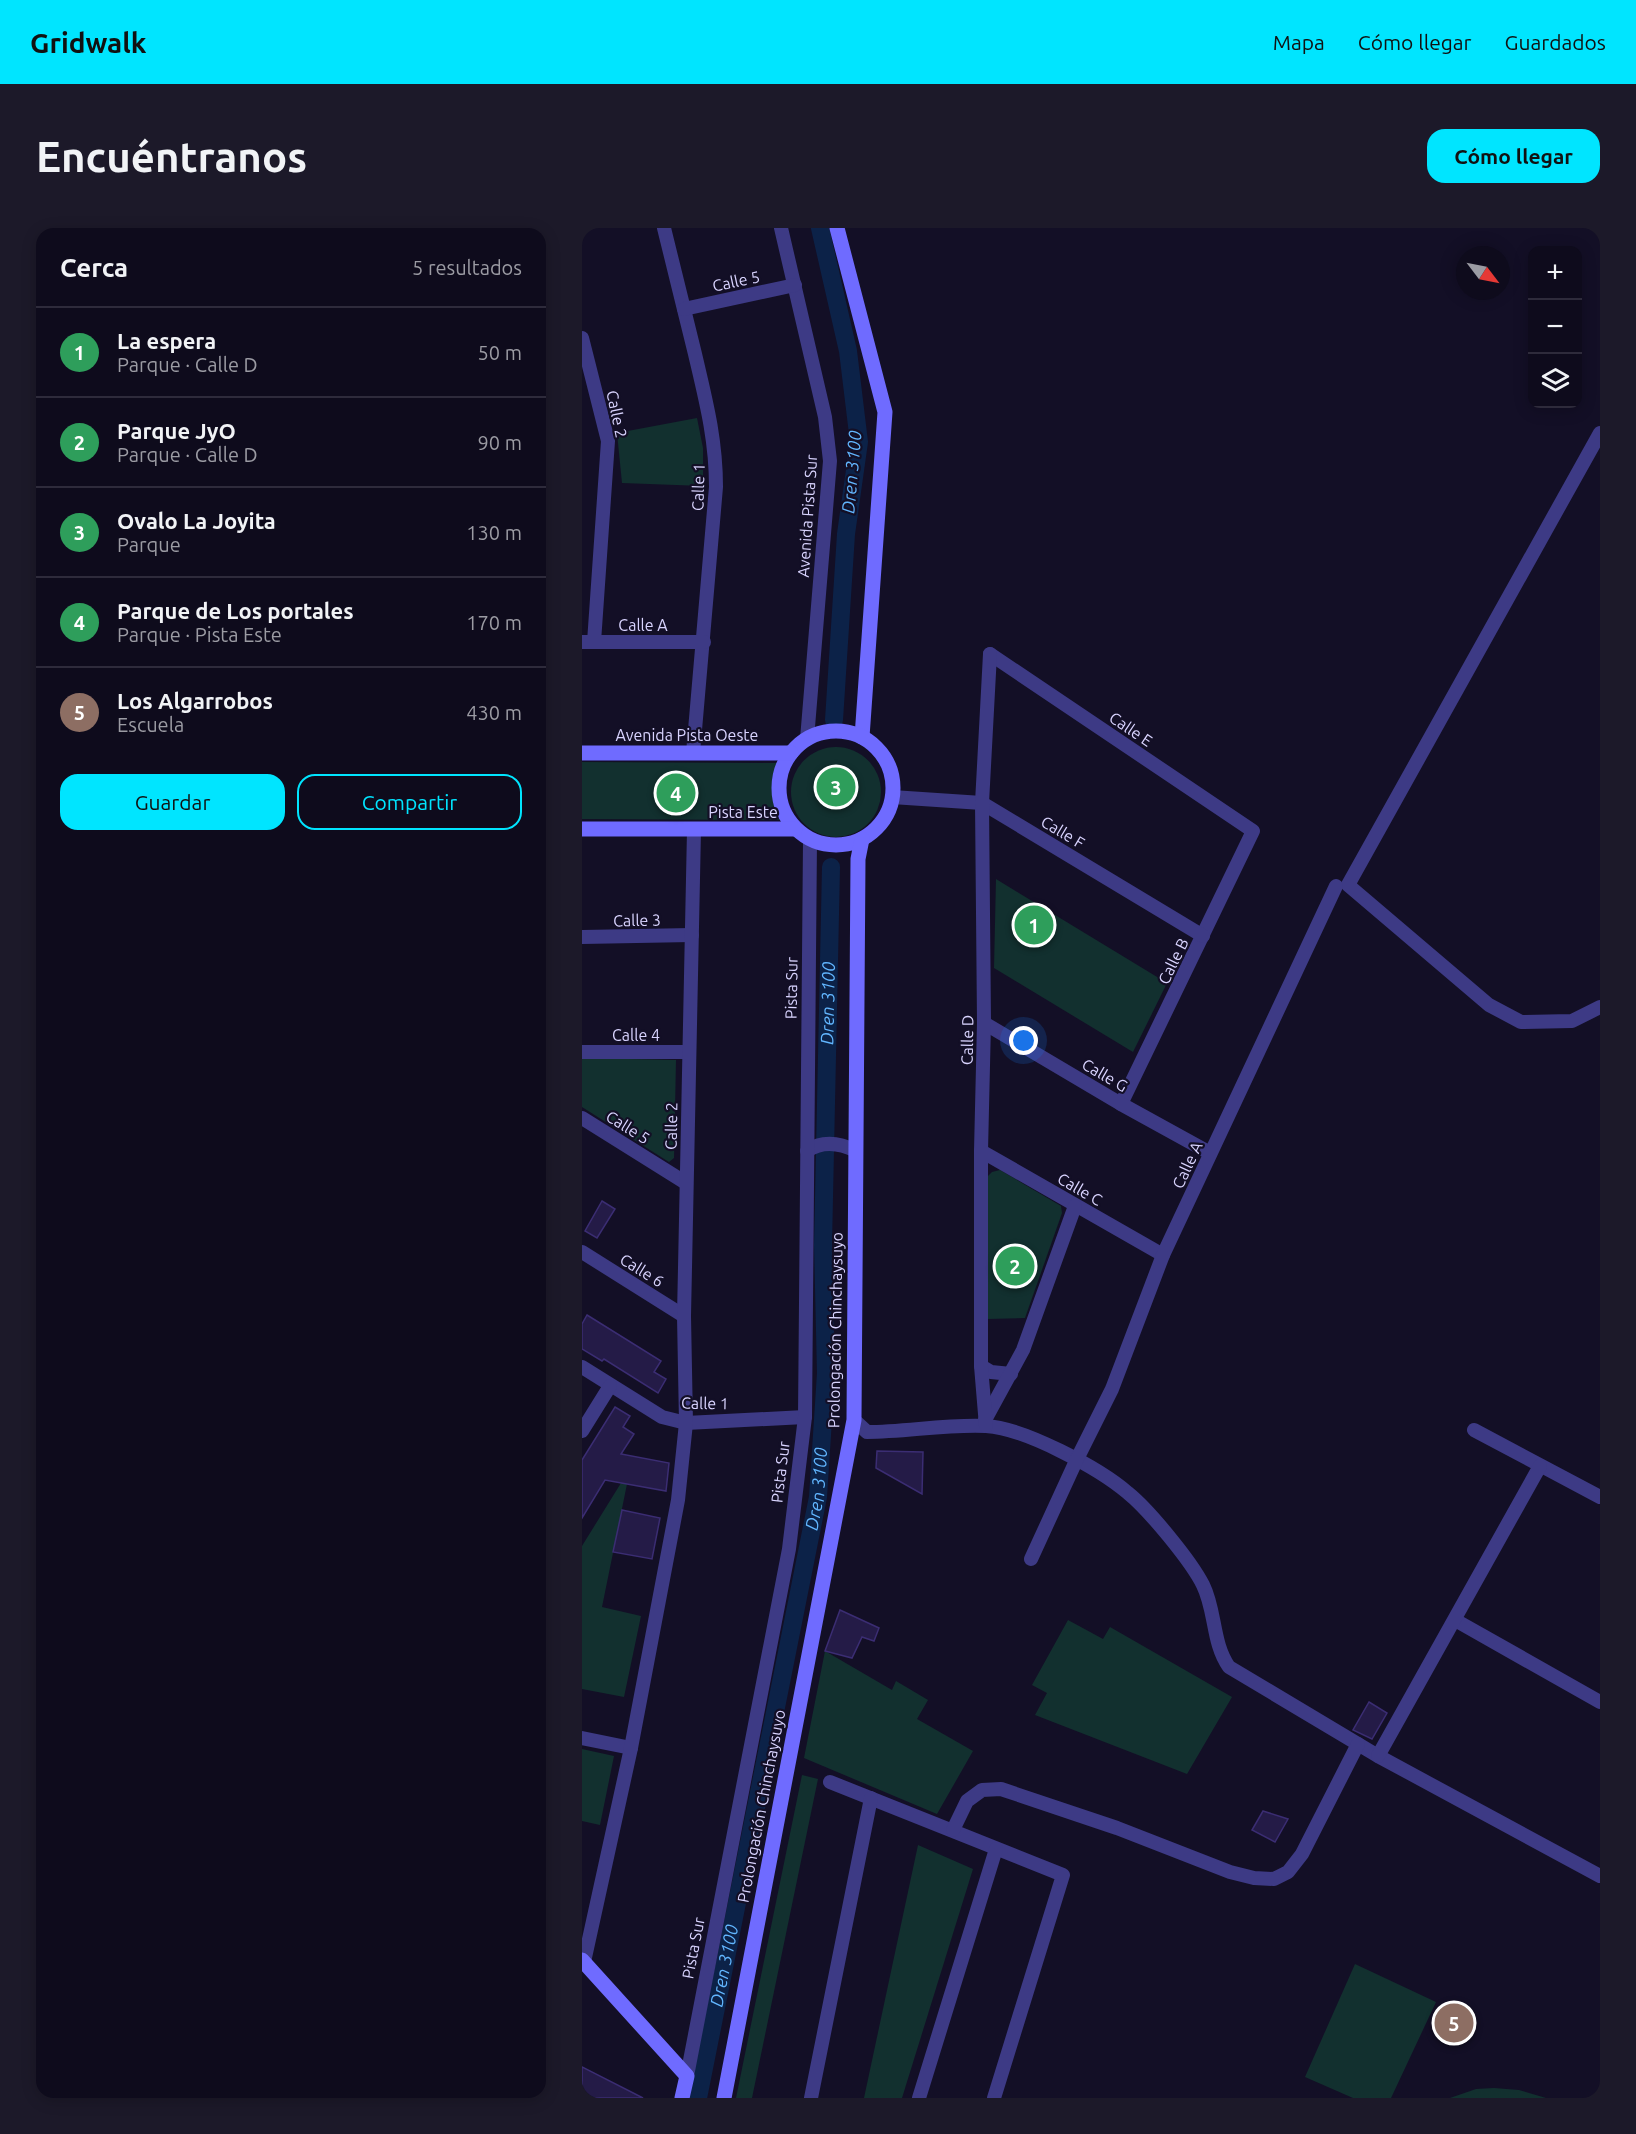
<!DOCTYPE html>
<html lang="es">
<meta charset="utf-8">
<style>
:root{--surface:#0e0b1c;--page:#1c1929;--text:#f1f3f6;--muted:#9b9ba3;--line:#2e2b3b;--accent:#00e5ff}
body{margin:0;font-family:Ubuntu,sans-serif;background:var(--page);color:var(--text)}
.controls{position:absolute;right:18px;top:18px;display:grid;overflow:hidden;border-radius:12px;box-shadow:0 3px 15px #0003}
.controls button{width:54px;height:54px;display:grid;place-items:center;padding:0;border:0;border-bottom:2px solid var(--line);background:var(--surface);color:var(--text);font:30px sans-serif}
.compass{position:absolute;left:874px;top:18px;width:54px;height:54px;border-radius:50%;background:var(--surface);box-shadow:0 3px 15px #0003;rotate:122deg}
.you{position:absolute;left:442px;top:813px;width:21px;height:21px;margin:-15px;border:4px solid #fff;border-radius:50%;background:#1a73e8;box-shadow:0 0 0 9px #1a73e833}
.badge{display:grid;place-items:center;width:39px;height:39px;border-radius:50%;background:var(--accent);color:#fff;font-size:20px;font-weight:700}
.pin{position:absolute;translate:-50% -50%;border:3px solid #fff;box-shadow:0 2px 6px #0006}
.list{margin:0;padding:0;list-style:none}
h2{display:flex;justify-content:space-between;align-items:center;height:78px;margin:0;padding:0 24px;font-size:26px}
h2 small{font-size:20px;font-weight:400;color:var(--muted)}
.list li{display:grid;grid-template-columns:39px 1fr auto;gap:18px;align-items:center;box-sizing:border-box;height:90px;padding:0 24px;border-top:2px solid var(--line)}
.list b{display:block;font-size:22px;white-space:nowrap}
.list p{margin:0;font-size:20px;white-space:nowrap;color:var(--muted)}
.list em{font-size:20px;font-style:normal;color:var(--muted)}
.actions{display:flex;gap:12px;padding:18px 24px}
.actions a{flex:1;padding:14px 0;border:2px solid var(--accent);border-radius:18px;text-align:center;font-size:21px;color:var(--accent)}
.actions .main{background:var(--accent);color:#111}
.icon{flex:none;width:33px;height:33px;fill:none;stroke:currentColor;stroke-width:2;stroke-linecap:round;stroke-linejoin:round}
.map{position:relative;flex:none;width:1018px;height:1870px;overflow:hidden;border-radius:18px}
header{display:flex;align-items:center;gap:36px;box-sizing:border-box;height:84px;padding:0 30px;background:var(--accent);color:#111}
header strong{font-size:28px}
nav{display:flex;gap:33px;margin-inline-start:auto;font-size:21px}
.intro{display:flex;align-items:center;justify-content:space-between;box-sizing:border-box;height:144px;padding:0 36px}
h1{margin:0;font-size:42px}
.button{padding:15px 27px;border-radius:18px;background:var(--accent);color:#111;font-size:21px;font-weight:700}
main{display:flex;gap:36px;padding:0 36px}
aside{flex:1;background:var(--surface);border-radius:18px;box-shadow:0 3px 15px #0003}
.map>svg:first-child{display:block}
</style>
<header>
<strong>Gridwalk</strong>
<nav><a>Mapa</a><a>Cómo llegar</a><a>Guardados</a></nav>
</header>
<div class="intro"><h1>Encuéntranos</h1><a class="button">Cómo llegar</a></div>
<main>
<aside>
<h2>Cerca<small>5 resultados</small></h2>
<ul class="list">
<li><span class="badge" style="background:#2e9e5b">1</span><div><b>La espera</b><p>Parque · Calle D</p></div><em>50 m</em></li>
<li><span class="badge" style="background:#2e9e5b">2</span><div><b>Parque JyO</b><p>Parque · Calle D</p></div><em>90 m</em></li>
<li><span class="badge" style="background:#2e9e5b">3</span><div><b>Ovalo La Joyita</b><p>Parque</p></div><em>130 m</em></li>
<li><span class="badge" style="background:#2e9e5b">4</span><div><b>Parque de Los portales</b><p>Parque · Pista Este</p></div><em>170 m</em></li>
<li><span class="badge" style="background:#8d6e63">5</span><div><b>Los Algarrobos</b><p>Escuela</p></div><em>430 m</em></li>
</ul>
<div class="actions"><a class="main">Guardar</a><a>Compartir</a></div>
</aside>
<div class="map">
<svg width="1018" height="1870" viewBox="0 0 1018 1870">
<rect width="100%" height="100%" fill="#130f26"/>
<g fill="#12302f">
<polygon points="115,190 121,220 121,258 40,255 35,205"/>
<circle cx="254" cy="564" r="45"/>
<path d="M0,534L195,535C189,559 187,568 197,592L0,591Z"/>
<polygon points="414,651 585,755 551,824 412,740"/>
<polygon points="0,830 94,832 92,930 87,934 0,879"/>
<polygon points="418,942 479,978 480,985 443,1090 405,1091 405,949 410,944"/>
<polygon points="39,1255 45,1256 20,1379 59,1388 42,1469 0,1461 0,1318"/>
<polygon points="486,1392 521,1411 528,1399 650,1469 605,1546 453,1487 465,1465 450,1457"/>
<polygon points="243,1423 310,1462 314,1453 346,1472 335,1491 391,1523 355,1586 222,1530"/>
<polygon points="0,1521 32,1528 18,1597 0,1593"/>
<polygon points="220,1547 236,1551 170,1870 154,1870"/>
<polygon points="336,1617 391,1641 320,1870 282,1870"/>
<polygon points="773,1736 854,1774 809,1870 771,1870 723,1849"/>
<polygon points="912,1860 937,1862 964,1870 868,1870 894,1861"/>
</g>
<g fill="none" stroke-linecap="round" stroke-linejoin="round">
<g stroke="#0c2248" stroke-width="18">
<polyline points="238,0 266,123 277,214 264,306 252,492"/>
<path id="s1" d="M116,1870L236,1269L244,1145L241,1017L249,639"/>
</g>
</g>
<g fill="#241b47" stroke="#3b2d73" stroke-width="1.5">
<polygon points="20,973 33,981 15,1010 3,1003"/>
<polygon points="5,1087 79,1133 72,1144 84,1151 76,1165 22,1131 20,1133 0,1121 0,1096"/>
<polygon points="33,1179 48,1188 41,1199 52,1206 39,1226 87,1235 84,1263 23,1252 0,1290 0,1232"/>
<polygon points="295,1223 341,1224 340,1266 294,1240"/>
<polygon points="40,1282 78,1290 70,1331 31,1324"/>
<polygon points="258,1382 297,1400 292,1413 280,1409 270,1430 243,1423"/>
<polygon points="787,1474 805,1485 790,1511 771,1502"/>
<polygon points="681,1583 706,1591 693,1614 670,1602"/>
<polygon points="0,1839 61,1870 6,1870 0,1867"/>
</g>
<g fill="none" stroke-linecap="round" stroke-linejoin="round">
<g stroke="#3d3a85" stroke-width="14">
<path d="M82,0C92,42 103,84 113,126C124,173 134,211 134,259L111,525"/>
<polyline points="199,0 243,189 248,233 225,511"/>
<polyline points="102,81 213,57"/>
<polyline points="0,110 26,213 12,414"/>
<polyline points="1018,205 766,657 907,777 939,794 990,793 1018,779"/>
<polyline points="0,414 122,414"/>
<polyline points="408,426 671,603 539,876"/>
<polyline points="310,569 400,575 621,708"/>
<polyline points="0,709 110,707"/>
<polyline points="402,795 539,876 628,925"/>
<polyline points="0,824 107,824"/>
<polyline points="0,890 104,955"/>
<path d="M225,923C241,912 258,915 274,923"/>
<polyline points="399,923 581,1027"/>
<polyline points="0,1024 102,1088"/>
<polyline points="399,1138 409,1144 429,1146"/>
<polyline points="0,1139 80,1189 104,1195 223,1189"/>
<path d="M272,1192L285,1204C324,1204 364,1196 404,1198C442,1200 517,1240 546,1265C567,1282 609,1333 621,1357C634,1383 630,1415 647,1439L796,1528L1018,1648"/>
<polyline points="403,1192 441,1122 493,978"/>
<polyline points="404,1198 399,1138 399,923 402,795 400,575 408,426"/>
<polyline points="892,1202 1018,1269"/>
<polyline points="0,1203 28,1158"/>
<polyline points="449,1331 494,1233 530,1161 581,1027 754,658"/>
<polyline points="873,1392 1018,1474"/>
<polyline points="0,1510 49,1520"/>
<polyline points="796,1528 958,1238"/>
<polyline points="248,1554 481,1647 412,1870"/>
<polyline points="371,1602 385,1573 400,1562 419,1561 535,1600 648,1644 672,1650 692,1651 706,1644 720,1626 776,1516"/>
<polyline points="2,1734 49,1520 96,1272 104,1195 102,1088 112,602"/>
<polyline points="105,1848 207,1321 223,1189 228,612"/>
<polyline points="229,1870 289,1570"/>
<polyline points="337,1870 414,1621"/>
</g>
<g stroke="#6f6bff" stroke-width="15">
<polyline points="255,0 303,184 280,509"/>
<circle cx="254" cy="560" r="57"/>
<polyline points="0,525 209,525"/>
<polyline points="0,601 213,601"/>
<polyline points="0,1732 105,1848 100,1870"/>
<polyline points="142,1870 272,1192 276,631 280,611"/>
</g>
</g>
<g text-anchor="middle" stroke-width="4.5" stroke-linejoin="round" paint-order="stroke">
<g font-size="16" fill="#d9d4ff" stroke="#130f26">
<text transform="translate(154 53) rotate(-12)" y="6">Calle 5</text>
<text transform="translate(35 186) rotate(78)" y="6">Calle 2</text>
<text transform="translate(116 259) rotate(-88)" y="6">Calle 1</text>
<text transform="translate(225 288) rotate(-86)" y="6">Avenida Pista Sur</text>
<text x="61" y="403">Calle A</text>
<text transform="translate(549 501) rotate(34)" y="6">Calle E</text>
<text x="105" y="513">Avenida Pista Oeste</text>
<text x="161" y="590">Pista Este</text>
<text transform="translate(481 604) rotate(31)" y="6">Calle F</text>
<text transform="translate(55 692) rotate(-1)" y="6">Calle 3</text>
<text transform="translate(591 733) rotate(-64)" y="6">Calle B</text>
<text transform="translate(209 760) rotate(-89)" y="6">Pista Sur</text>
<text x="54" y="813">Calle 4</text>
<text transform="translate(385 812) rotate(-89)" y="6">Calle D</text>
<text transform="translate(523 847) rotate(30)" y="6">Calle G</text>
<text transform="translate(89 898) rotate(-89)" y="6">Calle 2</text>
<text transform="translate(46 899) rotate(32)" y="6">Calle 5</text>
<text transform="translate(605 937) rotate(-65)" y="6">Calle A</text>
<text transform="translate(498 961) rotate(30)" y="6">Calle C</text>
<text transform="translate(60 1042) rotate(32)" y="6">Calle 6</text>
<text transform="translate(253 1102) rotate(-89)" y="6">Prolongación Chinchaysuyo</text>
<text transform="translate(123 1175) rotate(1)" y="6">Calle 1</text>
<text transform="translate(198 1244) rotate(-83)" y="6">Pista Sur</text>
<text transform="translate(179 1578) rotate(-79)" y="6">Prolongación Chinchaysuyo</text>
<text transform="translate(111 1720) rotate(-79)" y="6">Pista Sur</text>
</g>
<g font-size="18" font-style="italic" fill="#62b6ff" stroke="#130f26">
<text transform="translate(270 244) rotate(-85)" y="6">Dren 3100</text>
<text dy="6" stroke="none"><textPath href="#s1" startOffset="1107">Dren 3100</textPath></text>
<text dy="6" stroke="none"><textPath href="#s1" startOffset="621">Dren 3100</textPath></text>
<text dy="6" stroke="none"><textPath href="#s1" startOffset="135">Dren 3100</textPath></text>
</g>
</g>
</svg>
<div class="controls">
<button>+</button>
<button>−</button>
<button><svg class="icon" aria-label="layers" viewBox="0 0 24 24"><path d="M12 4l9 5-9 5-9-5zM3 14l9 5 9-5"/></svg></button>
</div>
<svg class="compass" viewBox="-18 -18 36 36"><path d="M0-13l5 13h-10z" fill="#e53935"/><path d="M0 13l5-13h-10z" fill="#9b9ba3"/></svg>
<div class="you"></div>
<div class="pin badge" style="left:452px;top:697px;background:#2e9e5b">1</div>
<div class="pin badge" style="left:433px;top:1038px;background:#2e9e5b">2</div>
<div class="pin badge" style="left:254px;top:559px;background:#2e9e5b">3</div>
<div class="pin badge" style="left:94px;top:565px;background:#2e9e5b">4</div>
<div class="pin badge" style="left:872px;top:1795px;background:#8d6e63">5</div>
</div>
</main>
